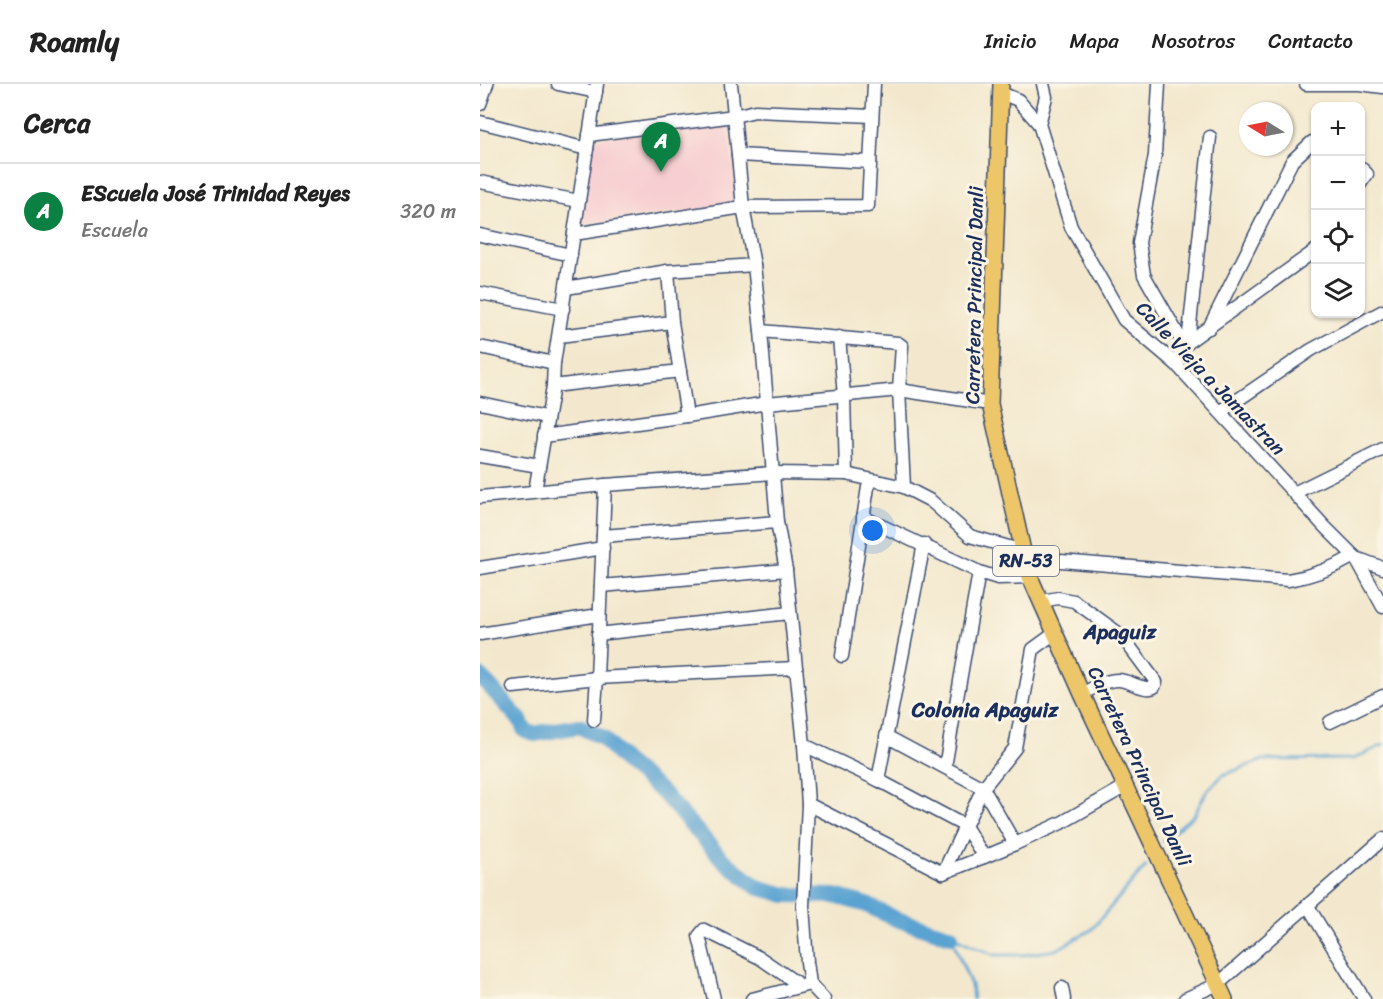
<!DOCTYPE html>
<html lang="es">
<meta charset="utf-8">
<style>
:root{--surface:#fff;--page:#f6f6f6;--text:#222;--muted:#767676;--line:#e0e0e0;--accent:#0b8043}
body{margin:0;font-family:Sriracha,sans-serif;background:var(--page);color:var(--text)}
.controls{position:absolute;right:18px;top:18px;display:grid;overflow:hidden;border-radius:12px;box-shadow:0 2px 4px #0004}
.controls button{width:54px;height:54px;display:grid;place-items:center;padding:0;border:0;border-bottom:2px solid var(--line);background:var(--surface);color:var(--text);font:30px sans-serif}
.compass{position:absolute;left:759px;top:18px;width:54px;height:54px;border-radius:50%;background:var(--surface);box-shadow:0 2px 4px #0004;rotate:280deg}
.you{position:absolute;left:393px;top:447px;width:21px;height:21px;margin:-15px;border:4px solid #fff;border-radius:50%;background:#1a73e8;box-shadow:0 0 0 9px #1a73e833}
.badge{display:grid;place-items:center;width:39px;height:39px;border-radius:50%;background:var(--accent);color:#fff;font-size:20px;font-weight:700}
.pin{position:absolute;translate:-50% -50px;filter:drop-shadow(0 2px 3px #0008)}
.pin::after{content:'';position:absolute;top:32px;width:21px;height:18px;background:inherit;clip-path:polygon(0 0,100% 0,50% 100%)}
.list{margin:0;padding:0;list-style:none}
h2{display:flex;justify-content:space-between;align-items:center;height:78px;margin:0;padding:0 24px;font-size:26px}
h2 small{font-size:20px;font-weight:400;color:var(--muted)}
.list li{display:grid;grid-template-columns:39px 1fr auto;gap:18px;align-items:center;box-sizing:border-box;height:96px;padding:0 24px;border-top:2px solid var(--line)}
.list b{display:block;font-size:22px;white-space:nowrap}
.list p{margin:0;font-size:20px;white-space:nowrap;color:var(--muted)}
.list em{font-size:20px;font-style:normal;color:var(--muted)}
.icon{flex:none;width:33px;height:33px;fill:none;stroke:currentColor;stroke-width:2;stroke-linecap:round;stroke-linejoin:round}
.map{position:relative;flex:none;width:903px;height:915px;overflow:hidden}
header{display:flex;align-items:center;gap:36px;box-sizing:border-box;height:84px;padding:0 30px;background:var(--surface);border-bottom:2px solid var(--line)}
header strong{font-size:28px}
nav{display:flex;gap:33px;margin-inline-start:auto;font-size:21px}
main{display:flex}
aside{flex:1;background:var(--surface)}
.map>svg:first-child{display:block}
</style>
<header>
<strong>Roamly</strong>
<nav><a>Inicio</a><a>Mapa</a><a>Nosotros</a><a>Contacto</a></nav>
</header>
<main>
<aside>
<h2>Cerca<small></small></h2>
<ul class="list">
<li><span class="badge">A</span><div><b>EScuela José Trinidad Reyes</b><p>Escuela</p></div><em>320 m</em></li>
</ul>
</aside>
<div class="map">
<svg width="903" height="915" viewBox="0 0 903 915">
<rect width="100%" height="100%" fill="#fcf5e5"/>
<filter id="ink" filterUnits="userSpaceOnUse"><feTurbulence type="fractalNoise" baseFrequency=".0167" numOctaves="2"/><feDisplacementMap in="SourceGraphic" scale="12" xChannelSelector="R" yChannelSelector="G"/><feConvolveMatrix kernelMatrix="1 2 1 2 8 2 1 2 1" color-interpolation-filters="sRGB"/></filter>
<filter id="wash" filterUnits="userSpaceOnUse"><feTurbulence type="fractalNoise" baseFrequency=".008" numOctaves="4" result="noise"/><feDisplacementMap in="SourceGraphic" scale="24" xChannelSelector="R" yChannelSelector="G"/><feGaussianBlur stdDeviation="1.35" result="paint"/><feColorMatrix in="noise" values="0 0 0 0 0 0 0 0 0 0 0 0 0 0 0 0 0 1.4 0 .05"/><feComposite in="paint" operator="in"/></filter>
<g filter="url(#wash)">
<rect width="100%" height="100%" fill="#f3e8cd"/>
<polygon fill="#f7cfd2" points="247,36 259,121 102,141 112,55"/>
<g fill="none" stroke-linecap="round" stroke-linejoin="round">
<g stroke="#5aa3d1" stroke-width="3">
<polyline points="683,757 715,730 726,708 743,691 783,676 873,675 903,661"/>
<polyline points="471,852 514,871 542,871 576,866 611,846 666,782"/>
<polyline points="471,852 491,901 493,915"/>
</g>
<polyline stroke="#5aa3d1" stroke-width="16" points="0,592 40,636 45,647 54,650 99,642 123,654 144,677 182,708 242,775 277,803 306,811 355,812 387,821 416,835 471,852"/>
</g>
</g>
<g filter="url(#ink)">
<g fill="none" stroke-linecap="round" stroke-linejoin="round">
<defs>
<g id="minor">
<polyline points="78,0 116,8"/>
<polyline points="251,0 263,123 274,181 281,247 297,438 306,486 324,661 328,720 323,822 327,878 330,900 344,915"/>
<polyline points="679,0 675,71 659,159 664,191 704,261"/>
<polyline points="826,0 879,0 903,3"/>
<polyline points="521,9 538,16 559,40 591,143 644,236 696,280 844,442 876,474 903,484"/>
<polyline points="0,20 7,0"/>
<polyline points="0,38 107,65"/>
<polyline points="559,40 566,13 563,0"/>
<polyline points="109,51 254,32 275,27 392,32"/>
<polyline points="258,71 390,78"/>
<polyline points="880,83 887,90 880,100"/>
<polyline points="0,98 99,117"/>
<polyline points="94,150 263,123 388,122 394,0"/>
<polyline points="0,151 91,171"/>
<polyline points="188,187 192,238 207,332"/>
<polyline points="86,204 188,187 274,181"/>
<polyline points="0,209 83,225"/>
<polyline points="729,244 812,77 832,58 836,59"/>
<polyline points="281,247 418,259 422,262 419,306 424,403"/>
<polyline points="79,252 192,238"/>
<polyline points="359,253 364,312 366,390"/>
<polyline points="708,259 730,53"/>
<polyline points="0,263 74,279"/>
<polyline points="696,280 704,261 836,166"/>
<polyline points="73,302 200,287"/>
<polyline points="0,319 66,333"/>
<polyline points="740,328 831,266 903,227"/>
<polyline points="64,352 207,332 287,319 419,306 510,320"/>
<polyline points="0,372 59,382"/>
<polyline points="125,401 117,594 316,584"/>
<polyline points="55,407 73,302 74,279 117,0"/>
<polyline points="814,409 903,365"/>
<polyline points="0,413 125,401 293,389 366,390 424,403 451,417 490,452 543,467"/>
<polyline points="383,433 499,488 518,494 550,493"/>
<polyline points="123,452 297,438"/>
<path d="M545,474L808,496C833,492 852,485 874,472"/>
<polyline points="876,474 903,523"/>
<polyline points="0,484 123,464"/>
<polyline points="121,502 306,486"/>
<path d="M562,517L578,514L594,517L641,551L676,598L674,603C664,608 650,596 638,596C625,596 613,604 602,610"/>
<polyline points="0,550 119,531"/>
<polyline points="118,550 310,529"/>
<polyline points="362,572 388,403"/>
<polyline points="33,603 117,594 114,636"/>
<polyline points="850,638 903,612"/>
<polyline points="406,652 503,704 535,760 583,738 646,702"/>
<polyline points="324,661 398,696 485,742 504,773 535,760"/>
<polyline points="465,683 499,488"/>
<polyline points="398,696 444,460"/>
<polyline points="328,720 463,789 504,773"/>
<polyline points="463,789 503,704 535,664 553,565 575,549"/>
<polyline points="828,822 884,915"/>
<polyline points="582,904 584,915"/>
<polyline points="234,915 219,852 224,846 280,874 321,902"/>
<polyline points="272,915 326,901"/>
<polyline points="705,915 738,900 903,755"/>
</g>
<polyline id="major" points="521,0 510,320 543,467 550,493 602,610 745,915"/>
</defs>
<use href="#minor" stroke="#3b4b6f" stroke-width="15"/>
<use href="#major" stroke="#3b4b6f" stroke-width="18"/>
<use href="#minor" stroke="#fff" stroke-width="12"/>
<use href="#major" stroke="#ecc669" stroke-width="15"/>
</g>
</g>
<g text-anchor="middle" stroke-width="6" stroke-linejoin="round" paint-order="stroke">
<rect fill="#fcf5e5" stroke="#5e6a86" stroke-width="1.5" x="513" y="462" width="66" height="30" rx="4.5"/>
<g font-size="18" font-weight="bold" fill="#1b2f5e">
<text x="546" y="483">RN-53</text>
</g>
<g font-size="20" fill="#1b2f5e" stroke="#fcf5e5">
<text transform="translate(494 211) rotate(-89)" y="7">Carretera Principal Danli</text>
<text transform="translate(731 294) rotate(46)" y="7">Calle Vieja a Jamastran</text>
<text transform="translate(660 682) rotate(65)" y="7">Carretera Principal Danli</text>
</g>
<g font-size="21" font-weight="bold" fill="#1b2f5e" stroke="#fcf5e5">
<text x="640" y="555">Apaguiz</text>
<text x="505" y="633">Colonia Apaguiz</text>
</g>
</g>
</svg>
<div class="controls">
<button>+</button>
<button>−</button>
<button><svg class="icon" aria-label="locate" viewBox="0 0 24 24"><circle cx="12" cy="12" r="6"/><path d="M12 2v4M12 18v4M2 12h4M18 12h4"/></svg></button>
<button><svg class="icon" aria-label="layers" viewBox="0 0 24 24"><path d="M12 4l9 5-9 5-9-5zM3 14l9 5 9-5"/></svg></button>
</div>
<svg class="compass" viewBox="-18 -18 36 36"><path d="M0-13l5 13h-10z" fill="#e53935"/><path d="M0 13l5-13h-10z" fill="#767676"/></svg>
<div class="you"></div>
<div class="pin badge" style="left:181px;top:88px">A</div>
</div>
</main>
